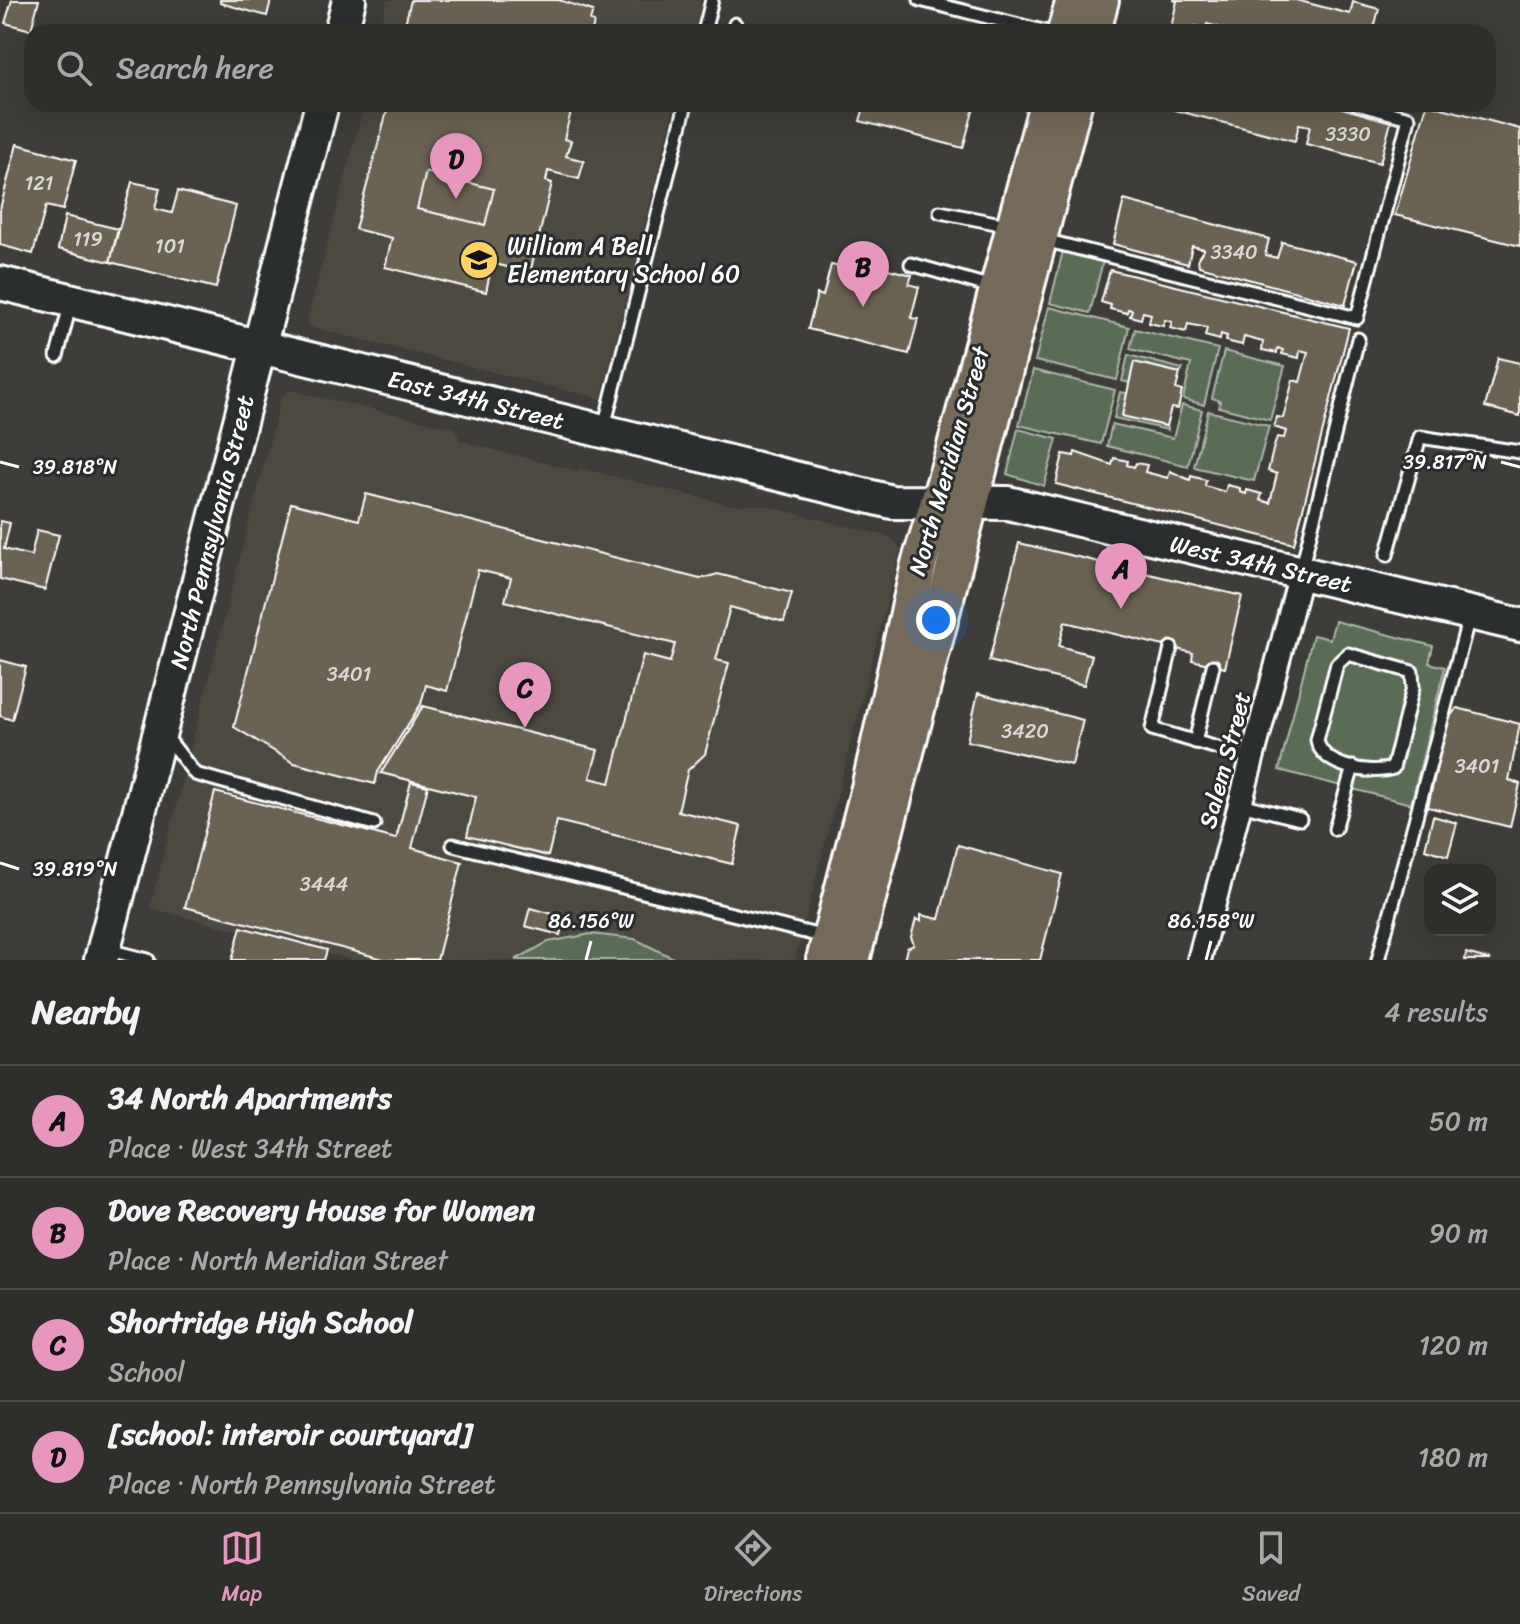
<!DOCTYPE html>
<meta charset="utf-8">
<style>
:root{--surface:#2e2e2b;--page:#3a3a37;--text:#f1f3f6;--muted:#a7a8a9;--line:#494a47;--accent:#e797bd}
body{margin:0;font-family:Sriracha,sans-serif;background:var(--page);color:var(--text)}
.controls{position:absolute;right:24px;bottom:24px;display:grid;overflow:hidden;border-radius:16px;box-shadow:0 8px 32px #0002}
.controls button{width:72px;height:72px;display:grid;place-items:center;padding:0;border:0;border-bottom:2px solid var(--line);background:var(--surface);color:var(--text);font:40px sans-serif}
.you{position:absolute;left:936px;top:620px;width:28px;height:28px;margin:-20px;border:6px solid #fff;border-radius:50%;background:#1a73e8;box-shadow:0 0 0 12px #1a73e833}
.badge{display:grid;place-items:center;width:52px;height:52px;border-radius:50%;background:var(--accent);color:#111;font-size:26px;font-weight:700}
.pin{position:absolute;translate:-50% -66px;filter:drop-shadow(0 2px 4px #0008)}
.pin::after{content:'';position:absolute;top:42px;width:28px;height:24px;background:inherit;clip-path:polygon(0 0,100% 0,50% 100%)}
.list{margin:0;padding:0;list-style:none}
h2{display:flex;justify-content:space-between;align-items:center;height:104px;margin:0;padding:0 32px;font-size:34px}
h2 small{font-size:26px;font-weight:400;color:var(--muted)}
.list li{display:grid;grid-template-columns:52px 1fr auto;gap:24px;align-items:center;box-sizing:border-box;height:112px;padding:0 32px;border-top:2px solid var(--line)}
.list b{display:block;font-size:30px;white-space:nowrap}
.list p{margin:0;font-size:26px;white-space:nowrap;color:var(--muted)}
.list em{font-size:26px;font-style:normal;color:var(--muted)}
.icon{flex:none;width:44px;height:44px;fill:none;stroke:currentColor;stroke-width:2;stroke-linecap:round;stroke-linejoin:round}
.map{position:relative;flex:none;width:1520px;height:960px;overflow:hidden}
.search{position:absolute;background:var(--surface);box-shadow:0 8px 32px #0002;left:24px;right:24px;top:24px;height:88px;display:flex;align-items:center;gap:20px;box-sizing:border-box;padding:0 28px;border-radius:24px;color:var(--muted);font-size:30px}
.sheet{height:552px;background:var(--surface)}
nav{display:flex;justify-content:space-around;align-items:center;box-sizing:border-box;height:112px;border-top:2px solid var(--line);background:var(--surface);font-size:22px;color:var(--muted)}
nav a{display:grid;justify-items:center;gap:4px}
nav .on{color:var(--accent)}
.map>svg:first-child{display:block}
</style>
<div class="map">
<svg width="1520" height="960" viewBox="0 0 1520 960">
<rect width="100%" height="100%" fill="#3e3d39"/>
<filter id="ink" filterUnits="userSpaceOnUse"><feTurbulence type="fractalNoise" baseFrequency=".0125" numOctaves="2"/><feDisplacementMap in="SourceGraphic" scale="16" xChannelSelector="R" yChannelSelector="G"/><feConvolveMatrix kernelMatrix="1 2 1 2 8 2 1 2 1" color-interpolation-filters="sRGB"/></filter>
<g filter="url(#ink)">
<g fill="#4c4841">
<polygon points="387,0 700,0 699,19 693,32 379,32"/>
<polygon points="364,104 675,104 601,399 310,327 307,322"/>
<polygon points="289,390 455,428 460,441 577,471 580,468 730,505 763,505 890,537 901,548 795,960 353,960 150,908 281,397"/>
</g>
<g fill="#5a6c56" stroke="#acb6aa" stroke-width="2">
<polygon points="1063,251 1103,261 1090,313 1050,303"/>
<polygon points="1049,307 1129,327 1117,380 1035,361"/>
<polygon points="1135,329 1218,349 1204,405 1183,399 1191,364 1130,349"/>
<polygon points="1224,351 1285,366 1270,420 1219,407 1220,401 1212,398"/>
<polygon points="1128,355 1183,369 1180,373 1134,362 1129,383 1122,381"/>
<polygon points="1033,370 1115,390 1101,444 1019,425"/>
<polygon points="1120,392 1127,393 1122,416 1166,426 1168,430 1114,418"/>
<polygon points="1182,405 1202,410 1188,466 1107,446 1112,424 1173,438"/>
<polygon points="1208,411 1269,426 1254,481 1194,467"/>
<polygon points="1018,429 1057,439 1044,486 1007,474"/>
<polygon points="1335,621 1433,646 1429,663 1445,667 1411,804 1279,770 1313,635 1330,639"/>
<polygon points="591,934 635,939 677,960 515,960 548,942"/>
</g>
<g fill="#6b6353" stroke="#fff" stroke-width="2">
<polygon points="12,0 39,0 31,30 5,23"/>
<polygon points="220,0 271,0 267,16 220,3"/>
<polygon points="411,0 559,0 593,11 590,21 594,22 592,32 403,32"/>
<polygon points="1173,0 1296,0 1350,14 1353,2 1379,9 1373,32 1237,32 1207,24 1206,29 1195,26 1193,32 1170,32 1177,1"/>
<polygon points="389,104 573,104 564,139 571,141 566,156 584,161 579,179 548,171 546,181 552,183 530,273 492,263 486,292 385,267 392,238 355,229"/>
<polygon points="865,104 975,104 963,148 860,121"/>
<polygon points="1151,104 1328,104 1391,122 1380,163 1306,144 1310,126 1299,124 1295,141"/>
<polygon points="1427,104 1520,129 1520,246 1395,215"/>
<polygon points="17,144 76,160 63,210 46,206 33,254 0,245 0,209"/>
<polygon points="426,172 494,189 485,225 417,209"/>
<polygon points="132,182 160,188 155,209 172,213 178,191 236,206 216,288 110,262"/>
<polygon points="1124,200 1269,239 1265,255 1277,258 1282,242 1357,261 1345,305 1199,266 1198,258 1204,249 1192,246 1188,264 1113,244"/>
<polygon points="65,216 118,229 110,262 58,249"/>
<polygon points="844,258 912,275 909,284 919,287 911,318 918,319 909,354 808,329 817,294 823,296 831,265 841,267"/>
<polygon points="1110,270 1349,328 1294,544 1056,484 1063,454 1074,456 1075,452 1112,465 1114,458 1128,461 1127,465 1134,467 1136,463 1147,465 1145,472 1168,478 1170,471 1190,480 1191,476 1206,480 1205,486 1225,492 1227,485 1240,488 1240,492 1246,494 1247,490 1262,494 1260,500 1270,503 1277,474 1268,471 1273,450 1277,437 1284,438 1286,431 1274,427 1277,417 1283,418 1293,380 1300,382 1308,352 1300,350 1299,358 1282,354 1283,350 1278,348 1277,353 1262,350 1263,342 1244,337 1242,345 1226,341 1227,336 1221,334 1220,340 1205,336 1207,328 1188,324 1186,332 1170,328 1172,322 1165,320 1163,326 1149,323 1151,314 1143,312 1141,319 1130,316 1132,310 1128,309 1127,313 1110,309 1111,305 1101,302"/>
<polygon points="1498,358 1520,363 1520,416 1485,407"/>
<polygon points="1134,362 1180,373 1176,389 1182,391 1178,409 1171,408 1166,426 1122,416"/>
<polygon points="366,494 700,579 718,574 792,593 784,622 730,607 716,660 729,663 705,754 688,770 678,811 741,826 732,864 557,821 548,856 467,836 476,797 381,773 423,706 598,750 590,778 610,783 643,655 670,662 675,644 505,601 511,578 478,570 447,691 426,685 421,704 378,772 375,784 294,763 234,727 291,503 359,520"/>
<polygon points="0,521 10,523 4,549 31,556 37,530 59,535 45,590 0,579"/>
<polygon points="1019,543 1242,596 1225,668 1192,660 1193,653 1065,622 1059,646 1092,655 1084,685 989,661"/>
<polygon points="0,660 26,667 12,720 0,716"/>
<polygon points="978,693 1083,720 1072,765 967,741"/>
<polygon points="1457,708 1520,724 1509,780 1520,784 1510,827 1428,807 1447,720"/>
<polygon points="411,782 428,786 412,848 462,862 437,960 387,960 185,907 215,792 396,839"/>
<polygon points="1433,816 1457,823 1448,856 1425,849"/>
<polygon points="958,845 1062,874 1040,960 904,960 907,948 914,945 911,937 916,919 921,921 921,915 939,919"/>
<polygon points="530,908 565,917 560,935 525,926"/>
<polygon points="241,927 327,950 324,960 232,960"/>
<polygon points="1466,953 1491,960 1465,960"/>
</g>
<g fill="none" stroke-linecap="round" stroke-linejoin="round">
<defs>
<g id="lane">
<polyline points="920,0 1047,32"/>
<polyline points="704,32 712,0"/>
<polyline points="733,32 735,24"/>
<polyline points="940,212 1011,226"/>
<polyline points="1044,240 1357,318 1409,118 1357,104"/>
<polyline points="911,264 995,288"/>
<polyline points="57,356 71,302"/>
<polyline points="604,427 686,104"/>
<polyline points="1387,555 1420,437 1520,452"/>
<polyline points="1301,571 1358,339"/>
<polyline points="1171,648 1152,729 1252,758"/>
<path d="M1348,654L1412,672L1413,687L1393,768C1369,775 1322,767 1317,740L1337,664Z"/>
<polyline points="165,735 195,774 374,824"/>
<polyline points="1195,742 1213,666"/>
<polyline points="1240,804 1300,819"/>
<polyline points="1335,829 1353,767"/>
<polyline points="453,845 825,937"/>
<polyline points="105,949 148,960"/>
<polyline points="1378,960 1469,617"/>
</g>
<polyline id="street" points="1199,960 1301,573"/>
<g id="secondary">
<polyline points="341,32 349,0"/>
<polyline points="0,283 892,502 1008,503 1520,625"/>
<polyline points="101,960 322,104"/>
</g>
<g id="primary">
<polyline points="1065,32 1074,0"/>
<polyline points="1093,32 1101,0"/>
<polyline points="824,960 869,788 919,564 954,450 1047,104"/>
<polyline points="852,960 1074,104"/>
</g>
</defs>
<use href="#lane" stroke="#fff" stroke-width="17"/>
<use href="#street" stroke="#fff" stroke-width="28"/>
<use href="#secondary" stroke="#fff" stroke-width="38"/>
<use href="#primary" stroke="#fff" stroke-width="40"/>
<use href="#lane" stroke="#2a2d2e" stroke-width="11"/>
<use href="#street" stroke="#2a2d2e" stroke-width="22"/>
<use href="#secondary" stroke="#2a2d2e" stroke-width="32"/>
<use href="#primary" stroke="#746a5a" stroke-width="34"/>
</g>
</g>
<path fill="none" stroke="#fff" stroke-width="3" d="M0,462L19,467M1501,462L1520,467M0,863L19,869M586,960L591,941M1206,960L1211,941"/>
<defs>
<symbol id="school-disc" viewBox="-11 -11 22 22"><circle r="9.5" fill="#ffd166" stroke="#2a2d2e"/><path d="M0-5L7-2L0 1L-7-2ZM-4 1L0 2.5L4 1V4Q0 6-4 4Z" fill="#111"/></symbol>
</defs>
<g fill-rule="evenodd">
<use href="#school-disc" x="457" y="238" width="44" height="44"/>
</g>
<g text-anchor="middle" stroke-width="6" stroke-linejoin="round" paint-order="stroke">
<g font-size="20" fill="#dad8d4">
<text x="1348" y="141">3330</text>
<text x="39" y="190">121</text>
<text x="88" y="246">119</text>
<text x="170" y="253">101</text>
<text x="1234" y="259">3340</text>
<text x="349" y="681">3401</text>
<text x="1025" y="738">3420</text>
<text x="1477" y="773">3401</text>
<text x="324" y="891">3444</text>
</g>
<g font-size="24" fill="#fff" stroke="#2a2d2e" text-anchor="start">
<text x="507" y="254">William A Bell<tspan x="507" dy="28">Elementary School 60</tspan></text>
</g>
<g font-size="24" fill="#fff" stroke="#2a2d2e">
<text transform="translate(476 400) rotate(14)" y="8">East 34th Street</text>
<text transform="translate(949 461) rotate(-74)" y="8">North Meridian Street</text>
<text transform="translate(212 532) rotate(-76)" y="8">North Pennsylvania Street</text>
<text transform="translate(1261 564) rotate(13)" y="8">West 34th Street</text>
<text transform="translate(1225 760) rotate(-75)" y="8">Salem Street</text>
</g>
</g>
<g font-size="20" text-anchor="middle" fill="#fff" stroke="#2a2d2e" stroke-width="6" stroke-linejoin="round" paint-order="stroke">
<text x="1445" y="469">39.817°N</text>
<text x="75" y="474">39.818°N</text>
<text x="75" y="876">39.819°N</text>
<text x="591" y="928">86.156°W</text>
<text x="1211" y="928">86.158°W</text>
</g>
</svg>
<div class="controls">
<button><svg class="icon" aria-label="layers" viewBox="0 0 24 24"><path d="M12 4l9 5-9 5-9-5zM3 14l9 5 9-5"/></svg></button>
</div>
<div class="you"></div>
<div class="pin badge" style="left:1121px;top:609px">A</div>
<div class="pin badge" style="left:863px;top:307px">B</div>
<div class="pin badge" style="left:525px;top:728px">C</div>
<div class="pin badge" style="left:456px;top:199px">D</div>
<div class="search"><svg class="icon" aria-label="search" viewBox="0 0 24 24"><circle cx="10" cy="10" r="6"/><path d="M15 15l6 6"/></svg>Search here</div>
</div>
<section class="sheet">
<h2>Nearby<small>4 results</small></h2>
<ul class="list">
<li><span class="badge">A</span><div><b>34 North Apartments</b><p>Place · West 34th Street</p></div><em>50 m</em></li>
<li><span class="badge">B</span><div><b>Dove Recovery House for Women</b><p>Place · North Meridian Street</p></div><em>90 m</em></li>
<li><span class="badge">C</span><div><b>Shortridge High School</b><p>School</p></div><em>120 m</em></li>
<li><span class="badge">D</span><div><b>[school: interoir courtyard]</b><p>Place · North Pennsylvania Street</p></div><em>180 m</em></li>
</ul>
</section>
<nav>
<a class="on"><svg class="icon" aria-label="map" viewBox="0 0 24 24"><path d="M3 6l6-2 6 2 6-2v14l-6 2-6-2-6 2zM9 4v14M15 6v14"/></svg>Map</a>
<a><svg class="icon" aria-label="directions" viewBox="0 0 24 24"><path d="M12 3l9 9-9 9-9-9zM9 14v-3h6M13 9l2 2-2 2"/></svg>Directions</a>
<a><svg class="icon" aria-label="saved" viewBox="0 0 24 24"><path d="M7 4h10v16l-5-4-5 4z"/></svg>Saved</a>
</nav>
